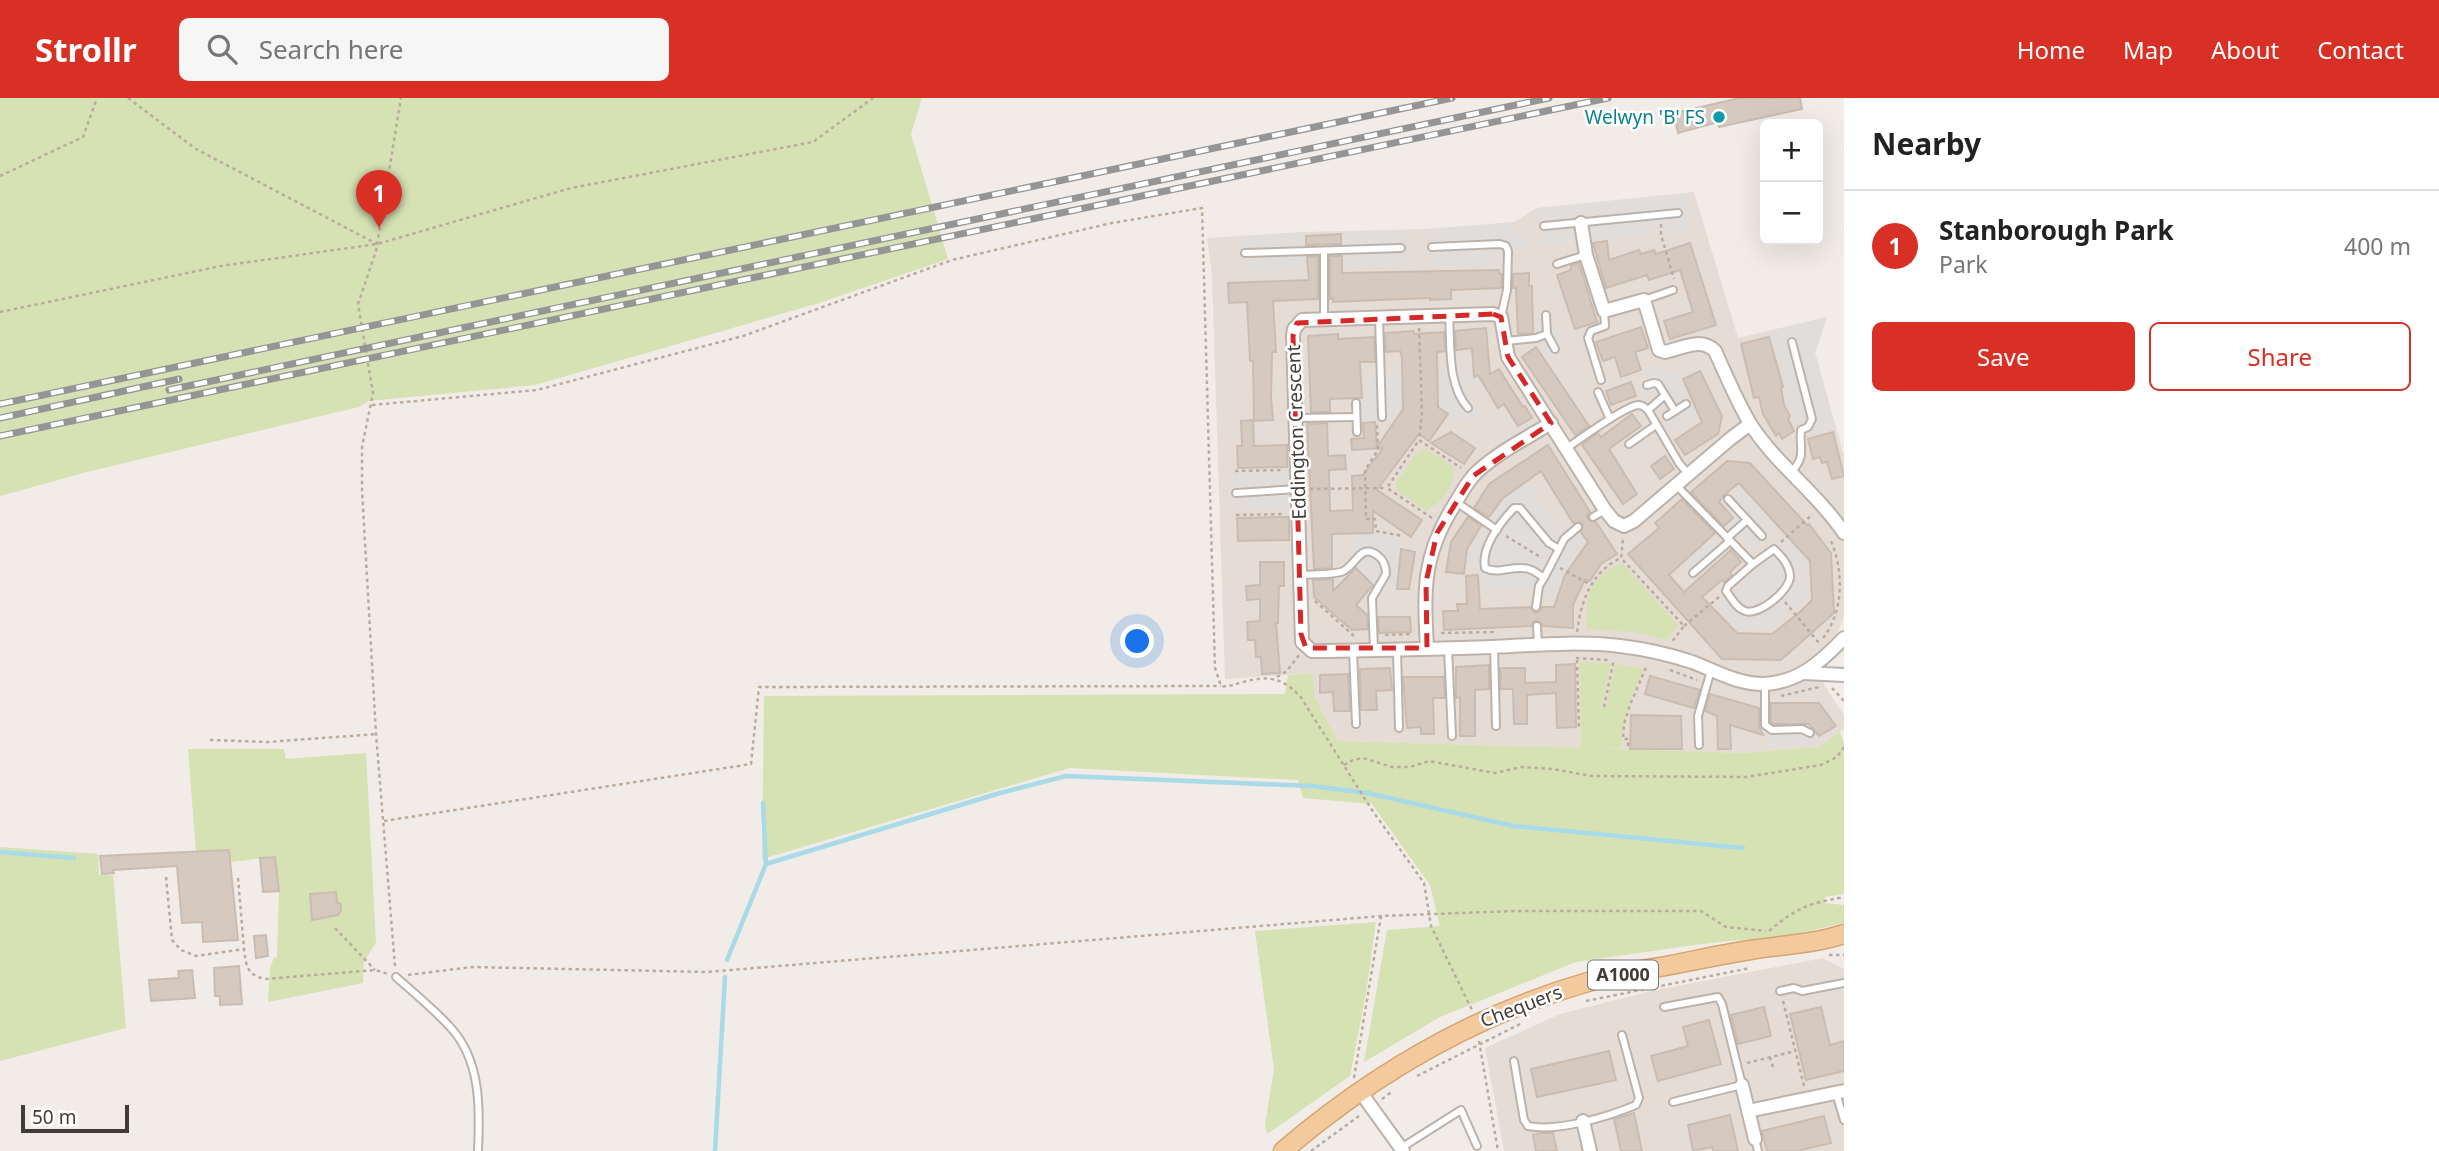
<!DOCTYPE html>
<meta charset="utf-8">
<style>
:root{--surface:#fff;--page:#f6f6f6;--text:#222;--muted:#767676;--line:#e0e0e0;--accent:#d93025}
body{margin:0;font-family:"Noto Sans",sans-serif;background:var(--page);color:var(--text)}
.controls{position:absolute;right:21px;top:21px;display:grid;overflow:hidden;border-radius:10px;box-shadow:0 7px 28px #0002}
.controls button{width:63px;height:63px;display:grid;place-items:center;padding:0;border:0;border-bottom:2px solid var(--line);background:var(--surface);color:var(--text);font:35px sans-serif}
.scale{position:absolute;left:21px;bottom:18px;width:108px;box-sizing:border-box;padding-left:7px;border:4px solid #433c36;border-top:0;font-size:19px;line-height:24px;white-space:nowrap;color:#433c36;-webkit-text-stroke:5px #fff;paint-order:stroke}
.you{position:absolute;left:1138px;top:544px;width:24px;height:24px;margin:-18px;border:5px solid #fff;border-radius:50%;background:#1a73e8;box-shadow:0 0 0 10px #1a73e833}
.badge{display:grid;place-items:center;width:46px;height:46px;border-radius:50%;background:var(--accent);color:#fff;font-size:23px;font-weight:700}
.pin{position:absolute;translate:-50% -58px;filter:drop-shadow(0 2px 4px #0008)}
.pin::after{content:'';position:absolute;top:37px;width:24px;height:21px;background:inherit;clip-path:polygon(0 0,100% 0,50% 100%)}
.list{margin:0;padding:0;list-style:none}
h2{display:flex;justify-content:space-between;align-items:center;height:91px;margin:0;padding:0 28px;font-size:30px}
h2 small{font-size:23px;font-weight:400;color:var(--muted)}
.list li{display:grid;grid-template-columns:46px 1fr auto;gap:21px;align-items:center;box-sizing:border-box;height:112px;padding:0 28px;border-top:2px solid var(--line)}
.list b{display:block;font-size:26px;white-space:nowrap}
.list p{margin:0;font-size:23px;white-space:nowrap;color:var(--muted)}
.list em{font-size:23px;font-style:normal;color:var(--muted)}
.actions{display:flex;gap:14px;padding:21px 28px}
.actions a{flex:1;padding:16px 0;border:2px solid var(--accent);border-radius:10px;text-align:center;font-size:24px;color:var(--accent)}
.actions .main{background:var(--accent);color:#fff}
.icon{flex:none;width:38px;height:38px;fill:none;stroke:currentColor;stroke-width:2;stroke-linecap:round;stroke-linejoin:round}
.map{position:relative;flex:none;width:1844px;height:1053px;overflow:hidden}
header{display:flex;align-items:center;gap:42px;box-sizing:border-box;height:98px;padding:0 35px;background:var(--accent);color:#fff}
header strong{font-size:33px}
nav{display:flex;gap:38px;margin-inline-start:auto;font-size:24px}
.search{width:490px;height:63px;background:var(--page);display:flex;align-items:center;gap:18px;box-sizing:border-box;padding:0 24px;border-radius:10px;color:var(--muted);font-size:26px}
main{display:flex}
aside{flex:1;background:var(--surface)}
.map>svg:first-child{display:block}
</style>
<header>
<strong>Strollr</strong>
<div class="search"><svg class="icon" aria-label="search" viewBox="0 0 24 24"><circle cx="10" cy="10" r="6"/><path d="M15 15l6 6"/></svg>Search here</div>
<nav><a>Home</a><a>Map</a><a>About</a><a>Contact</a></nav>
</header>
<main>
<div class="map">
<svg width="1844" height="1053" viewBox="0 0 1844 1053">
<rect width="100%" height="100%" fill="#f1ece7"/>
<g fill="#e5ddd5">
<polygon points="1694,94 1738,240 1827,219 1815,255 1844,358 1844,518 1837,536 1817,556 1824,587 1844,617 1844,631 1818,649 1743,655 1338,643 1314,598 1313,575 1225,581 1212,177 1207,140 1303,134 1427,131 1514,124 1537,110"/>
<polygon points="1823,860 1844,871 1844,1053 1504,1053 1485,950 1560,916 1651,893"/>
</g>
<g fill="#d6e1b4">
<polygon points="0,0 922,0 911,36 948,161 819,205 535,287 368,303 359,309 87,374 0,398"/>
<path d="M1425,351L1454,369C1456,385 1442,406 1426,412L1399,394L1395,386L1419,352Z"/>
<path d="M1623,466L1678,527L1667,542L1635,534L1586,531C1587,521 1586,510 1588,501C1591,486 1608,467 1623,466Z"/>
<path d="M1580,564L1611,565L1602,609H1606L1615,566L1645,571C1631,596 1623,620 1621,650H1586L1743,655L1818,649L1840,634L1844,645V796L1825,799L1824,805L1844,807V825L1791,837L1702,846L1576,864L1440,919L1364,964L1387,832L1440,828L1430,787L1372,706L1303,700L1298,682L1070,670L762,761L764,598L1285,596L1288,577L1313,575L1314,598L1338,643L1581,650Z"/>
<polygon points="188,651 284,651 286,661 366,655 376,844 364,864 363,885 268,904 270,869 274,860 277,859 279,793 275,759 230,764 229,752 196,754"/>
<polygon points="0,749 98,756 99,777 113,777 126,930 0,963"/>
<polygon points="1376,824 1366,895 1350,978 1267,1036 1265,1027 1274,971 1255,833"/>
</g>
<g fill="#e0dddb">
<polygon points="1687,96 1691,132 1541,147 1537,110"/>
<polygon points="1514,124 1515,139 1526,139 1527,149 1514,150 1515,163 1429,168 1427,132"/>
<polygon points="1404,132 1407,166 1344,169 1342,135"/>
<polygon points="1303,134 1305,171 1245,174 1243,138"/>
<polygon points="1553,214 1554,229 1566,251 1549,262 1540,246 1539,215"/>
<polygon points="1827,219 1815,255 1836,330 1809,338 1795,326 1770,233"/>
<polygon points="1461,267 1461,273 1469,269 1478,282 1469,288 1467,292 1481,316 1464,326 1438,309 1437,268"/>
<polygon points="1662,267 1666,277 1677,273 1697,318 1678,333 1669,336 1662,315 1664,310 1654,293 1640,298 1635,287 1648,282 1645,272"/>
<polygon points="1402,277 1403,311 1395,323 1363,324 1362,279"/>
<polygon points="1287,374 1288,411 1234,412 1233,375"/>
<polygon points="1528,385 1552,423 1562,432 1581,434 1587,444 1577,454 1552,501 1529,490 1480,491 1478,465 1469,464 1468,455 1480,433 1504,400"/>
<polygon points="1739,388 1777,429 1751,452 1713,412"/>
<polygon points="1377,435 1401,440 1396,491 1384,491 1373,485 1356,469 1352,459 1351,436"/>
<polygon points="1714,439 1727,454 1695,482 1681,466"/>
<polygon points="1789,443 1807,463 1806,499 1772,529 1737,531 1716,509"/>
<polygon points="1815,636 1822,642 1816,646 1766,649 1765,639"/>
</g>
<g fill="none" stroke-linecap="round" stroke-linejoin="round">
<g stroke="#a9dae8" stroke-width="4.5">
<polyline points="763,705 766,766"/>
<polyline points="0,754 74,760"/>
<polyline points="727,862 766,766 1000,695 1066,678 1312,688 1367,695 1514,728 1743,750"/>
<polyline points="715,1053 725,879"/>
</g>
</g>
<g fill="#d5c9c0" stroke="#cbbcb1" stroke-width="2">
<polygon points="1740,0 1800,0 1802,11 1719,29 1718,24 1678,35 1674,15"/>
<polygon points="1341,136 1341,146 1306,147 1306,138"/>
<polygon points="1607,143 1609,162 1639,152 1641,156 1654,152 1656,156 1690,145 1716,227 1670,241 1664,223 1693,214 1680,172 1649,182 1647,177 1606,190 1593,145"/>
<polygon points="1318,158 1318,201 1273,203 1276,254 1272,254 1271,298 1273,322 1254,323 1253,263 1250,263 1247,204 1229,205 1228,185 1309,182 1307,159"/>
<polygon points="1330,158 1342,158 1342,175 1499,172 1500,176 1502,176 1501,190 1451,192 1451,201 1430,202 1430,200 1333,204 1333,200 1330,201"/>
<polygon points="1579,165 1597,224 1575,231 1557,177 1571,172 1571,168"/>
<polygon points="1529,175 1529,188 1532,188 1533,235 1518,236 1516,190 1513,190 1513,176"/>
<polygon points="1641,229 1648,250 1635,254 1641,272 1621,279 1615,259 1603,263 1596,244"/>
<polygon points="1486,230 1490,276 1499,271 1523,309 1525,308 1532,320 1518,328 1504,306 1498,310 1478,277 1474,279 1472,250 1456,252 1455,233"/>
<polygon points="1414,233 1414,236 1444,234 1445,253 1437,254 1438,309 1448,316 1429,343 1419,336 1377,392 1422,422 1411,439 1373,413 1373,435 1332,436 1332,470 1314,471 1307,326 1327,325 1328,358 1345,357 1346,371 1329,372 1330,413 1353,412 1352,378 1363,377 1383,350 1352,352 1351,341 1364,340 1363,325 1375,324 1377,349 1403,311 1402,259 1400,253 1386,254 1385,235"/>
<polygon points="1338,236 1338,241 1374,239 1375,264 1360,264 1362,300 1330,301 1330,314 1311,314 1308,238"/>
<polygon points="1769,239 1783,289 1781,290 1784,307 1790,318 1788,321 1794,333 1782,341 1779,335 1776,338 1763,316 1759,299 1754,300 1741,246"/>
<polygon points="1536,249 1589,328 1575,337 1522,259"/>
<polygon points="1700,273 1722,318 1718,336 1685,357 1675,342 1702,324 1683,281"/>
<polygon points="1631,284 1636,298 1611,307 1606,293"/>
<polygon points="1632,316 1641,328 1609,351 1637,396 1623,406 1582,347 1598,335 1601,339"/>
<polygon points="1253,322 1254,348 1287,347 1287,369 1238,370 1237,348 1242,348 1241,323"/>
<polygon points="1451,334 1475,350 1464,366 1431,345"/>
<polygon points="1833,334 1844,378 1832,381 1827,364 1822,365 1820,359 1813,361 1808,341"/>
<polygon points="1548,347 1590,414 1587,418 1589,422 1596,424 1617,456 1601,466 1590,483 1585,481 1573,507 1573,530 1543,528 1537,522 1533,524 1531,528 1444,532 1443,513 1458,513 1457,506 1467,506 1466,478 1478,477 1480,511 1530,509 1536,515 1540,513 1542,509 1554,509 1565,477 1588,444 1581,434 1583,426 1579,424 1573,425 1541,373 1503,400 1489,419 1474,410 1489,386"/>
<polygon points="1665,358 1674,371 1660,381 1651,368"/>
<polygon points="1727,363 1750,365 1807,427 1809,426 1831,455 1834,515 1781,562 1722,561 1628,456 1659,430 1655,425 1682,401 1715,435 1669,477 1684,494 1731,452 1741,464 1730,474 1732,477 1724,484 1722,482 1702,499 1737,535 1772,536 1800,514 1812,502 1810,463 1780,430 1739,385 1725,396 1719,404 1733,420 1724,428 1691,394"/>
<polygon points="1289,419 1289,442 1238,443 1237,420"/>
<polygon points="1468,419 1481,428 1467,451 1464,476 1446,474 1451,444"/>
<polygon points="1401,451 1415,454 1409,491 1397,491"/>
<polygon points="1260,464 1284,464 1284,488 1279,488 1278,525 1276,525 1280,575 1262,576 1261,559 1256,559 1255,542 1248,542 1247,524 1260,523 1260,501 1247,502 1246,488 1260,487"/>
<polygon points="1356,470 1373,487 1356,507 1367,517 1368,531 1352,532 1314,499 1313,482 1333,481 1333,493"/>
<polygon points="1378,519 1410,519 1411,534 1379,535"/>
<polygon points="1575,566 1576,629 1557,630 1556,595 1527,597 1527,626 1514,626 1513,591 1501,591 1500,570 1525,570 1525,585 1556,584 1556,567"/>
<polygon points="1489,567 1489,591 1475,592 1475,638 1460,638 1460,599 1456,600 1456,569"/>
<polygon points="1390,570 1392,592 1376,593 1377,612 1361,612 1360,571"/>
<polygon points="1348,576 1350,613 1334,613 1333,594 1320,595 1320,577"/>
<polygon points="1650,578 1700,592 1694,610 1645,596"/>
<polygon points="1403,579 1444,579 1445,600 1433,600 1434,636 1421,636 1421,629 1407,630"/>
<polygon points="1710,596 1759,610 1759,628 1763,637 1730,627 1731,651 1718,651 1717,618 1705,613"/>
<polygon points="1771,605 1819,605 1836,628 1819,638 1809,626 1773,626 1771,624"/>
<polygon points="1631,617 1681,618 1682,651 1630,651"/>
<polygon points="229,752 238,842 203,844 202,824 182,825 177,768 113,772 114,775 102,776 100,758"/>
<polygon points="275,759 279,793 263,794 260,760"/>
<polygon points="336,794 337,804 341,806 341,812 338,817 312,822 310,796"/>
<polygon points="266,837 268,858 256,860 254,838"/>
<polygon points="239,868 242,906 220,907 220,898 215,898 214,870"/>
<polygon points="192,872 195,900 151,903 149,882 179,880 178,873"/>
<polygon points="1764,909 1771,938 1738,946 1731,917"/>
<polygon points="1821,909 1830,947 1844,943 1844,973 1806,982 1790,916"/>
<polygon points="1709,922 1721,966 1658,983 1651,958 1688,948 1683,929"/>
<polygon points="1609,953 1616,982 1537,999 1531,971"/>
<polygon points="1634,1015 1642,1053 1621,1053 1614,1021"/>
<polygon points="1730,1017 1738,1053 1713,1053 1712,1049 1693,1053 1688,1027"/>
<polygon points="1824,1018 1831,1045 1797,1053 1767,1053 1762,1033"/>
<polygon points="1541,1035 1553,1035 1557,1053 1536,1053 1533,1037"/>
</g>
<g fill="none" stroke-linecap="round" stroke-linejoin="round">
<defs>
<g id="service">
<polyline points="1544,128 1678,115"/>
<polyline points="1432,149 1500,146 1506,148 1508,153 1507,192 1501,219"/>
<polyline points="1324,153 1324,220"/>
<polyline points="1245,155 1401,150"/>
<polyline points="1557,166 1586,157"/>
<polyline points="1644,202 1673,192"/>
<path d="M1449,217C1451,247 1447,287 1468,310"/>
<polyline points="1546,217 1547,236 1555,251"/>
<polyline points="1379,219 1382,319"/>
<polyline points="1506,243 1536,240 1547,236"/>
<polyline points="1601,282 1588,240 1591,233 1605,228 1604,213"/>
<polyline points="1647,287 1654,285 1658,286 1675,313"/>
<polyline points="1598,294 1610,321"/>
<polyline points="1356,305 1357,334"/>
<polyline points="1648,312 1664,298"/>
<polyline points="1667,318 1686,306"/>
<polyline points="1296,320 1356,319"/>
<polyline points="1629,346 1656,327"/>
<path d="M1567,350C1580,341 1625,308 1638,307C1643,307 1644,309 1648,312L1679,365L1688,376"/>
<path d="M1791,375C1807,356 1799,353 1801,332L1808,329L1812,321L1792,244"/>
<path d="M1676,387L1753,466L1774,451C1781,458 1790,467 1790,479C1789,493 1759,518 1745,513C1736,510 1731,499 1726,493L1728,488L1753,466"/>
<polyline points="1236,395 1298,391"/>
<polyline points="1728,401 1762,438"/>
<polyline points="1456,404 1497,432"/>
<polyline points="1593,419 1605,412"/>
<polyline points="1727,440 1747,422"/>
<path d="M1559,451L1544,480C1537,475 1531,470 1522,470C1509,469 1497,476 1485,470C1481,449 1500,425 1514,410H1520L1549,445L1559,451L1564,441L1578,429"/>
<polyline points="1693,475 1730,443"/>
<path d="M1301,477C1314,476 1328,477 1341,474C1355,470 1360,444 1377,457C1384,462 1386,468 1386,476L1372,500L1374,552"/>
<polyline points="1536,509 1539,488 1544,480"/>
<polyline points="1537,528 1538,547"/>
<polyline points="1494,549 1496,628"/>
<polyline points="1448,550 1452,638"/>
<polyline points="1353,552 1356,626"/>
<polyline points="1397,552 1399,630"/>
<polyline points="1765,586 1765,627 1772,632 1802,631 1810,635"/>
<polyline points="1699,647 1698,618 1711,572"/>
<path d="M396,879C414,895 435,912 451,930C481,963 480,1011 478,1053"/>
<polyline points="1780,893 1794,890 1802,893 1844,885"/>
<polyline points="1664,909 1718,899 1722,906 1742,987 1673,1004"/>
<path d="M1514,963L1524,1022L1528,1028C1558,1034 1607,1019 1636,1007L1639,1000L1622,937"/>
<polyline points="1836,995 1844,1022"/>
<polyline points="1755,1041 1758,1053"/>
<polyline points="1401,1050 1461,1012 1477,1048"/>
</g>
<g id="minor">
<path d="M1581,125L1586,157L1604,213L1644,202L1659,252L1665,254C1682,250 1701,239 1715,253C1726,277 1737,304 1751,327C1777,367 1817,395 1844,435"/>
<path d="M1750,326L1730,341L1634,423L1624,428L1614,423L1605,412L1508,259L1501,219L1493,216L1302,222L1294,231L1293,238L1302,544L1312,553H1326C1382,552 1437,551 1492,549C1534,547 1578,543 1620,548C1645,551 1668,556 1692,564C1716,573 1737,586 1763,586C1798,585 1821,564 1844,540"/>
<path d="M1427,550C1424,493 1422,459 1453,409C1459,399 1466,386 1474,377C1493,357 1527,340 1551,325"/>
<polyline points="1804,575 1844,577"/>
<polyline points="1742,987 1755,1041"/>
<polyline points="1359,992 1403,1053"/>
<polyline points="1748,1013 1844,993"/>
<polyline points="1583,1023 1590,1053"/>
</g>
<path id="primary" d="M1283,1053C1373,976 1474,917 1588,884C1615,876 1644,872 1671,867C1697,862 1724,856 1750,852C1781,847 1814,846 1844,836"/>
</defs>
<use href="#service" stroke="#bcb2aa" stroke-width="10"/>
<use href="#minor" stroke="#bcb2aa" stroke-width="16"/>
<use href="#primary" stroke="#d6a470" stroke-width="21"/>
<g stroke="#bcab9d" stroke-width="2.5" stroke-dasharray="3.5 3.5" stroke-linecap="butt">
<polyline points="128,0 196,51 377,146"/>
<polyline points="0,78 83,39 97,0"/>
<polyline points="1661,126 1661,137 1674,181"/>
<polyline points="0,214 221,168 377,146 571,90 813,44 873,0"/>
<polyline points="1419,230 1422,315 1419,342"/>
<path d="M372,307L537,292L743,238L952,162L1112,125L1202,110L1215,570L1221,588C1230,589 1235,586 1243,584C1269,577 1282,580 1300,598L1372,712L1424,785L1431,828L1472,912"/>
<polyline points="1377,327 1378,352 1365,372 1366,421 1375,421 1376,433 1403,438"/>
<polyline points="1235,373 1283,372"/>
<polyline points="1310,391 1387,390"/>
<polyline points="1236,417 1285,416"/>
<polyline points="1432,420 1387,390 1419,342 1461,370"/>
<polyline points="1506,438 1542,460"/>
<polyline points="1623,442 1621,460 1684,528 1671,545"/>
<polyline points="1781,444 1813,416"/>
<polyline points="1560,470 1591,487"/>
<polyline points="1315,503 1354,538"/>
<polyline points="1785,504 1819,545"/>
<polyline points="1684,528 1719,499"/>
<path d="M1577,534C1581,503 1591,474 1621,460"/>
<polyline points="1441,535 1497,534"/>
<polyline points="1385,537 1413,536"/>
<path d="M1823,540C1844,514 1844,471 1830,441"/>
<polyline points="1576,560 1608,562"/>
<polyline points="1577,562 1579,630"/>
<polyline points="1670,572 1697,582"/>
<polyline points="1277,579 1287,573 1299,557"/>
<polyline points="1832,590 1844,603"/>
<polyline points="1781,598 1819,589"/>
<polyline points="1604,609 1614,561"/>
<polyline points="210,642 268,644 376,636"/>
<polyline points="1628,648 1628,641 1623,641 1624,626 1630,607 1647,567"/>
<polyline points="1344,667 1353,662 1363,660 1392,669 1410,669 1429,663 1495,675 1521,669 1553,671 1591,678 1746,679 1821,667 1837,659 1844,649"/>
<polyline points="384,723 751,666 759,589 1221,588"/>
<path d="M166,779L172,842L181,852L196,858L244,851C246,868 247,877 265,881L375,872L388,876"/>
<polyline points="238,780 244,851"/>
<polyline points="335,830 375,872"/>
<path d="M1769,833C1798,809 1807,806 1844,799"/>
<polyline points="1829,857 1844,857"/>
<polyline points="395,868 376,636 362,392 362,349 373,295 358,206 376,153 401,0"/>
<polyline points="408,877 472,869 707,874 1381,818 1515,813 1701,813 1726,829 1766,833"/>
<polyline points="1586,903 1750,870"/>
<polyline points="1783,903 1804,988"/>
<polyline points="1479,943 1498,1053"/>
<polyline points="1770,959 1773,969"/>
<polyline points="1747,965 1795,953"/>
<polyline points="1417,978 1520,926"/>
<polyline points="1354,980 1381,818"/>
<polyline points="1382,1001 1393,993"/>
<polyline points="1311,1053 1359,1018"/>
</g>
<use href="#service" stroke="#fff" stroke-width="6"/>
<use href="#minor" stroke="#fff" stroke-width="12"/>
<use href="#primary" stroke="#f3ca9e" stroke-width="18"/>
<defs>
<g id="rail">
<polyline points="169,292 1549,0"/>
<polyline points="0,306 1452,0"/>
<polyline points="0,320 179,281"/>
<polyline points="0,338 1608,0"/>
</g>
</defs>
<use href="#rail" stroke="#959595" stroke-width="7"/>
<use href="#rail" stroke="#fff" stroke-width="4.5" stroke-dasharray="13" stroke-linecap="butt"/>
</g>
<path fill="none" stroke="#d62828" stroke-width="5" stroke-dasharray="14 9" stroke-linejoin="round" d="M1493,216L1501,219L1508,259L1551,325L1473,378L1437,435L1426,484L1427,550H1306L1301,536L1293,238L1297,225Z"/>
<circle fill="#0f9aa8" stroke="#fff" stroke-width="2.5" cx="1719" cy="19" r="7"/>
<g text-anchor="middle" stroke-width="5" stroke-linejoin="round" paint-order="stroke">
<rect fill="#fff" stroke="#7b7672" stroke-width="2" x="1588" y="862.5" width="70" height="29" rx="5"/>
<g font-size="18" font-weight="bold" fill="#433c36">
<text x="1623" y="883">A1000</text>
</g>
<g font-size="19" fill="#0d838f" stroke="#fff" text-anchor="end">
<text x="1705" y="26">Welwyn 'B' FS</text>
</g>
<g font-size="19" fill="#433c36" stroke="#fff">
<text transform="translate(1296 334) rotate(-92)" y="7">Eddington Crescent</text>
<text transform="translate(1521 908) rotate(-21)" y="7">Chequers</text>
</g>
</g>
</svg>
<div class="controls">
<button>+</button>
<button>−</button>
</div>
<div class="scale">50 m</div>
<div class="you"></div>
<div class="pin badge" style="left:379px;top:130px">1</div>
</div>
<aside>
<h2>Nearby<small></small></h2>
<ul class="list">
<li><span class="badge">1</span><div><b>Stanborough Park</b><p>Park</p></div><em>400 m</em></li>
</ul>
<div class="actions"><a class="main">Save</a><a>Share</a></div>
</aside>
</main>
